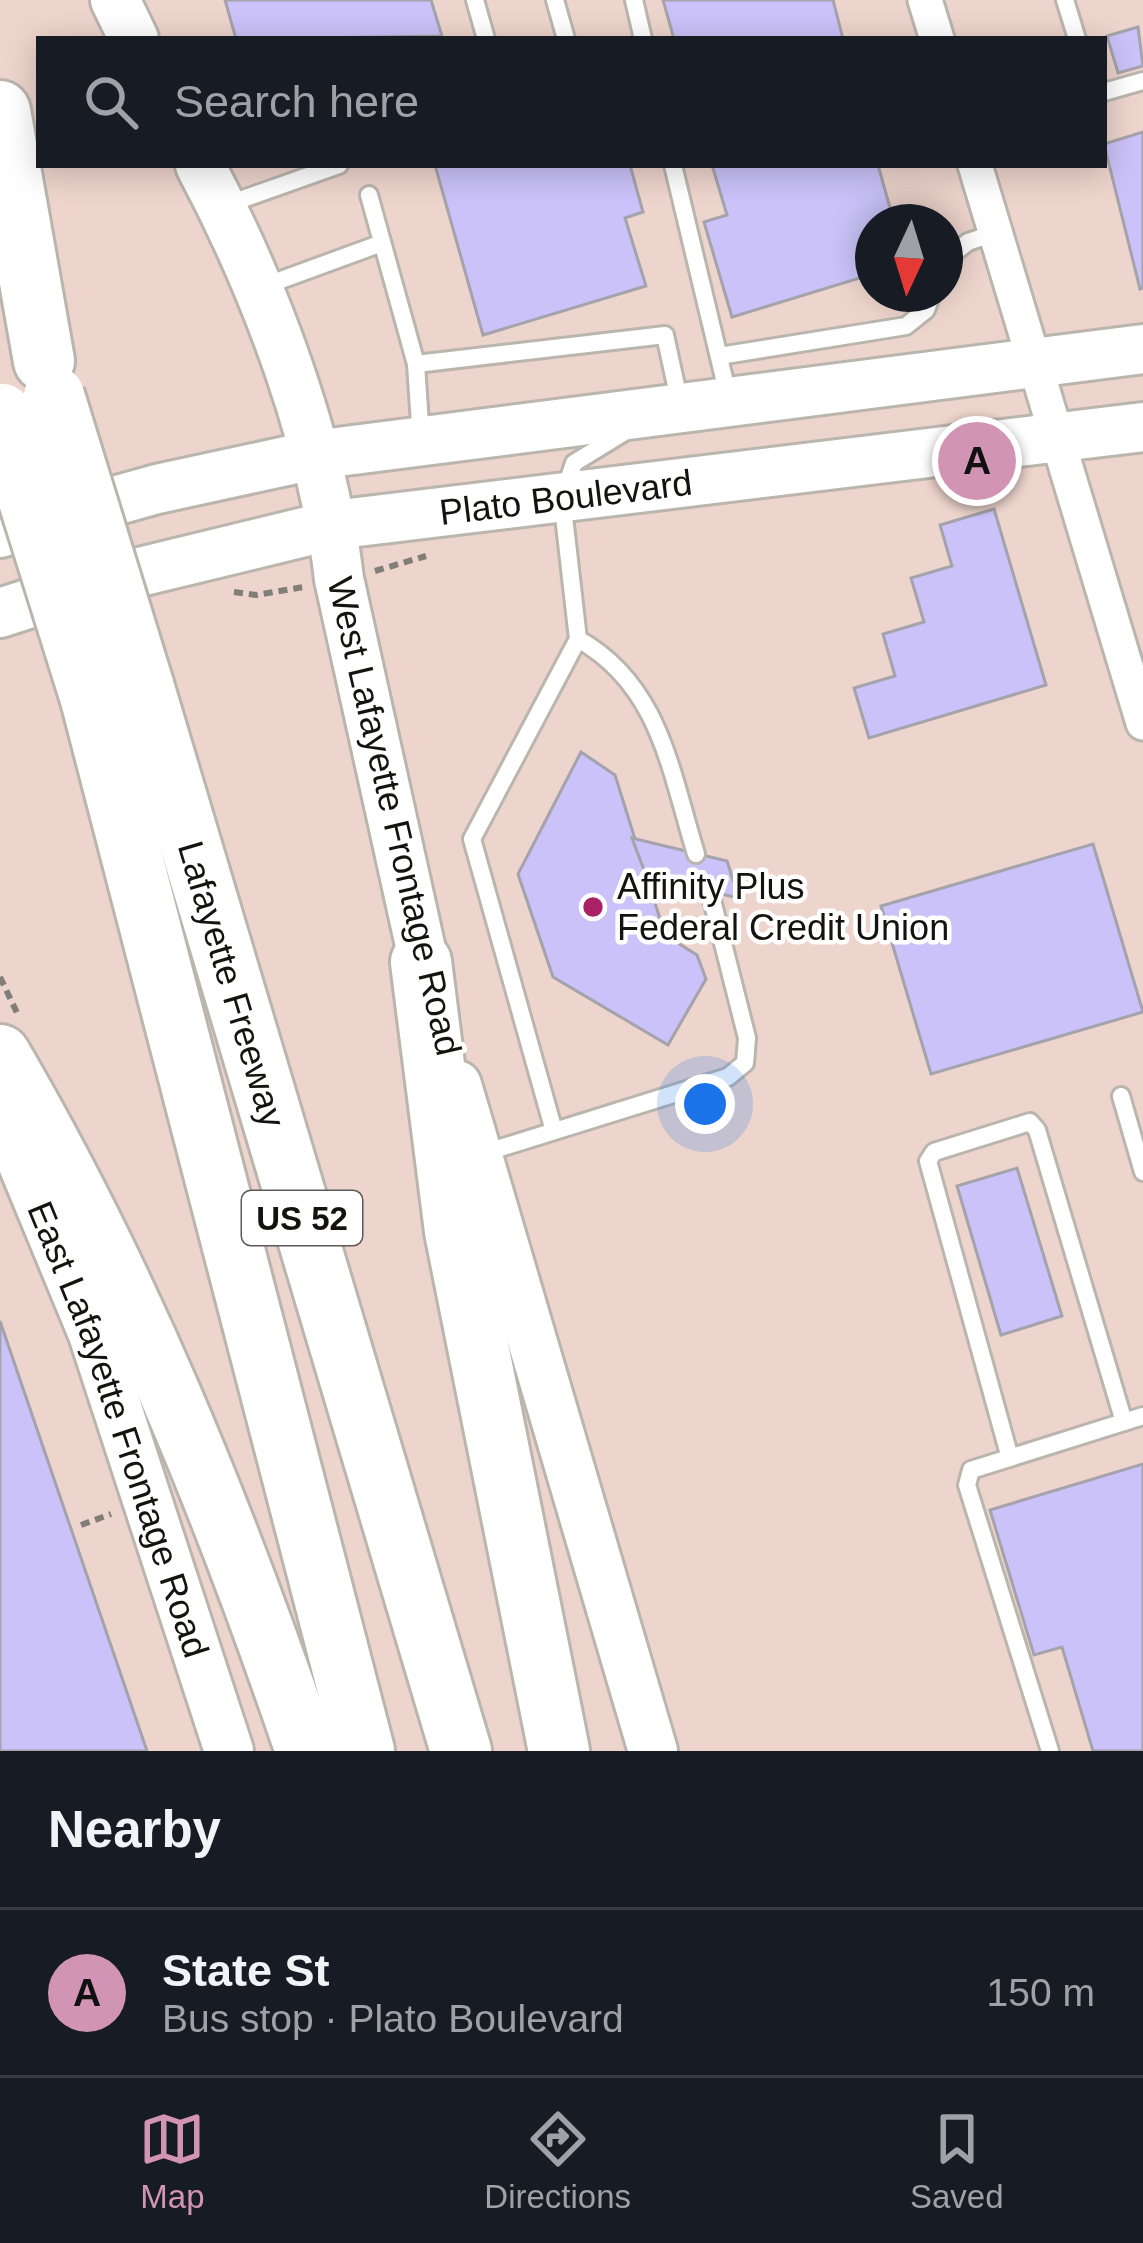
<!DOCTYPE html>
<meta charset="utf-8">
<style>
:root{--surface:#171b24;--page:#20242c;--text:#f1f3f6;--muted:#9ea1a6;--line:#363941;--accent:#d194b5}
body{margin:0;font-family:Helvetica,sans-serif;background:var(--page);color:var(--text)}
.compass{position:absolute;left:855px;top:204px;width:108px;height:108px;border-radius:50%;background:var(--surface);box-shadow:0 6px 30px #0003;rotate:184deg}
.you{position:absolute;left:705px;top:1104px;width:42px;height:42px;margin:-30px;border:9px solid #fff;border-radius:50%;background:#1a73e8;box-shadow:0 0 0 18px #1a73e833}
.badge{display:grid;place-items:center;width:78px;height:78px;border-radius:50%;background:var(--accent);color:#111;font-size:39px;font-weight:700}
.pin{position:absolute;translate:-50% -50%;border:6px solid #fff;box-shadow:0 3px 12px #0006}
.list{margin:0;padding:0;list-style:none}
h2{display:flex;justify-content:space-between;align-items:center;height:156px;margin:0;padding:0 48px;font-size:51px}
h2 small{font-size:39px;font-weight:400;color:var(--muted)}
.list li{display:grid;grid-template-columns:78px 1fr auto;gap:36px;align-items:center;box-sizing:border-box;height:168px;padding:0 48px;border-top:3px solid var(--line)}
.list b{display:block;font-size:45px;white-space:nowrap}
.list p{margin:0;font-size:39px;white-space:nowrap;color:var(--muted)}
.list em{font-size:39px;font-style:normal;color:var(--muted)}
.icon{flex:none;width:66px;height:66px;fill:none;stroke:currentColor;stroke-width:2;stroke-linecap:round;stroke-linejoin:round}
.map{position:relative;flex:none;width:1143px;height:1751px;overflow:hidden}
.search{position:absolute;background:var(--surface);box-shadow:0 6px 30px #0003;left:36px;right:36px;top:36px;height:132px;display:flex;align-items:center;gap:30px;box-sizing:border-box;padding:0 42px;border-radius:0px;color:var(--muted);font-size:45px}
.sheet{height:324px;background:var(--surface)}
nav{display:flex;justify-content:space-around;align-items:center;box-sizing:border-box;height:168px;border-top:3px solid var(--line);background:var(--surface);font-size:33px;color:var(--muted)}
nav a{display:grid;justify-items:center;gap:6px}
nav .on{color:var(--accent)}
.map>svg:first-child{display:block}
</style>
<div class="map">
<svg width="1143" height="1751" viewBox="0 0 1143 1751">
<rect width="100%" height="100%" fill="#e8e3db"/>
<path fill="#edd4cc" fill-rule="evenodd" d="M0,0H1143V1751H0ZM39,39H1104V165H39ZM873,222H945V294H873Z"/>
<g fill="#cac2f8" stroke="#a4a3ab" stroke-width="3">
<polygon points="225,0 431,0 442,36 236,39"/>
<polygon points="663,0 833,0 843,39 674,39"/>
<polygon points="1138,27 1143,66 1118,73 1107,36"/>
<polygon points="1143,132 1143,288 1140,289 1104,144"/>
<polygon points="435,165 630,165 643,212 625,218 646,286 483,335"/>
<polygon points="712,165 878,165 894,222 873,222 873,274 732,317 704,222 727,215"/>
<polygon points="994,509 1046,685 869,738 854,688 895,676 883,634 924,622 911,578 952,566 940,525"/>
<polygon points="581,752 615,775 665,935 697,955 706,979 668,1045 553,977 518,874"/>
<polygon points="632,838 727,861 739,898 647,878"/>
<polygon points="1093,844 1143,1012 931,1074 881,906"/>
<polygon points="1017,1168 1062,1316 1001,1335 957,1186"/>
<polygon points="0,1321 147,1751 0,1751"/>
<polygon points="1143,1464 1143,1751 1093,1751 1062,1647 1034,1655 990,1510"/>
</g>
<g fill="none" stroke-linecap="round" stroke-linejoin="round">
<defs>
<g id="lane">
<polyline points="475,0 486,39"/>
<polyline points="555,0 566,39"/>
<polyline points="634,0 643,39"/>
<polyline points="1065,0 1077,39"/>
<polyline points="1104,92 1143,81"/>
<polyline points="673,165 728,395"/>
<polyline points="369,195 416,364 665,335 680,404"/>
<polyline points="223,206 339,165"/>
<polyline points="945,260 968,242 995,233"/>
<polyline points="259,288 382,243"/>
<polyline points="719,356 906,326 926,310 932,294"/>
<polyline points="416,364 421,439"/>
<path d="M578,639C660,685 670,770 696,854"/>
<polyline points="1121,1096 1143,1172"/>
<polyline points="554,1131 472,839 578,639 562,499 574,463 623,433"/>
<polyline points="484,1153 728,1077 745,1063 747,1038 710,892"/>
<polyline points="1010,1458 928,1161 934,1152 1030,1122 1037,1130 1124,1422"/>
<polyline points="1050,1751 967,1485 971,1470 1143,1416"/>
</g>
<g id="street">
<polyline points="925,0 937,39"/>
<polyline points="975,165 1143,723"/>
</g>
<g id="secondary">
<polyline points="115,0 134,39"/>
<path d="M200,165C265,287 323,441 339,579L431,995"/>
<polyline points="0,533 157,489 314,455 1143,349"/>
<path id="s1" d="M0,613L86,585L333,525L1143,427"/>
<polyline points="457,1085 653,1751"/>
<path id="s2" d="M0,1109L93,1334L229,1751"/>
</g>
<g id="highway">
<polyline points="0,111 44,361"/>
<path id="s3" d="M143,685L461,1751"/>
<polyline points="91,699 364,1751"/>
<polyline points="421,962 455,1231 559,1751"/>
<path d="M0,1055C129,1275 224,1510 306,1751"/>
</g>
</defs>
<use href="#lane" stroke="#bab5ad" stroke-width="22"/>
<use href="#street" stroke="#bab5ad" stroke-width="39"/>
<use href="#secondary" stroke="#bab5ad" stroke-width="54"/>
<use href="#highway" stroke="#bab5ad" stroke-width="66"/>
<g stroke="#817d78" stroke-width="6" stroke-dasharray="9 6" stroke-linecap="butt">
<polyline points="375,571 426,556"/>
<polyline points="234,592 256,595 304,587"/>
<polyline points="0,977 19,1017"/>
<polyline points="81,1525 111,1514"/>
</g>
<use href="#lane" stroke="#fff" stroke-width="16"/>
<use href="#street" stroke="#fff" stroke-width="33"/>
<use href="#secondary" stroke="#fff" stroke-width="48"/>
<use href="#highway" stroke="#fff" stroke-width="60"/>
<defs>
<g id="highway-bridge">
<polyline points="54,396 143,685"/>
<polyline points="2,414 91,699"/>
</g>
</defs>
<use href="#highway-bridge" stroke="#bab5ad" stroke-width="66" stroke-linecap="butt"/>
<use href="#highway-bridge" stroke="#fff" stroke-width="60"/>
</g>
<circle fill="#aa2165" stroke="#fff" stroke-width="4.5" cx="593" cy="907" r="12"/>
<g text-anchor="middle" stroke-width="9" stroke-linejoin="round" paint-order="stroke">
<rect fill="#fff" stroke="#5b5a58" stroke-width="3" x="242" y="1191" width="120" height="54" rx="9"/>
<g font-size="33" font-weight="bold" fill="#151311">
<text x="302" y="1230">US 52</text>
</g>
<g font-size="36" fill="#151311" stroke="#fff">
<text dy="13" stroke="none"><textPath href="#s1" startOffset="579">Plato Boulevard</textPath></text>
<text transform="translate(395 816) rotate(77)" y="13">West Lafayette Frontage Road</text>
<text dy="13" stroke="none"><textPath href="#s3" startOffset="312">Lafayette Freeway</textPath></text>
<text dy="13" stroke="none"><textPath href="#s2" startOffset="342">East Lafayette Frontage Road</textPath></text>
</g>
<g font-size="36" fill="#151311" stroke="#fff" text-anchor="start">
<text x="617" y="899">Affinity Plus<tspan x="617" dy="41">Federal Credit Union</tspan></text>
</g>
</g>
</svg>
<svg class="compass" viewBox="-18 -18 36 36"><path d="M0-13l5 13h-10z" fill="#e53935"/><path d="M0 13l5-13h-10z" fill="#9ea1a6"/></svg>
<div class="you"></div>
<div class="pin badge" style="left:977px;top:461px">A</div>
<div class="search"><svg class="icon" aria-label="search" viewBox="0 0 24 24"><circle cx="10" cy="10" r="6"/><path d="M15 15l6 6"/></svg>Search here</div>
</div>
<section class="sheet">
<h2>Nearby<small></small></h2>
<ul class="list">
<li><span class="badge">A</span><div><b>State St</b><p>Bus stop · Plato Boulevard</p></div><em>150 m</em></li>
</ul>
</section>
<nav>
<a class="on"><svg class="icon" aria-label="map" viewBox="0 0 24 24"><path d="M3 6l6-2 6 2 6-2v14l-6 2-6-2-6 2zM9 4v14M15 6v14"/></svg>Map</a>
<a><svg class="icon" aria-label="directions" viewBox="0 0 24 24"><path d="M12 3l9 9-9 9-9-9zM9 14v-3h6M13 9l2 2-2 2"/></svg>Directions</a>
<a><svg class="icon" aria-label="saved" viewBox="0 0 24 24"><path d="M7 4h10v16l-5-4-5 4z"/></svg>Saved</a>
</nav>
